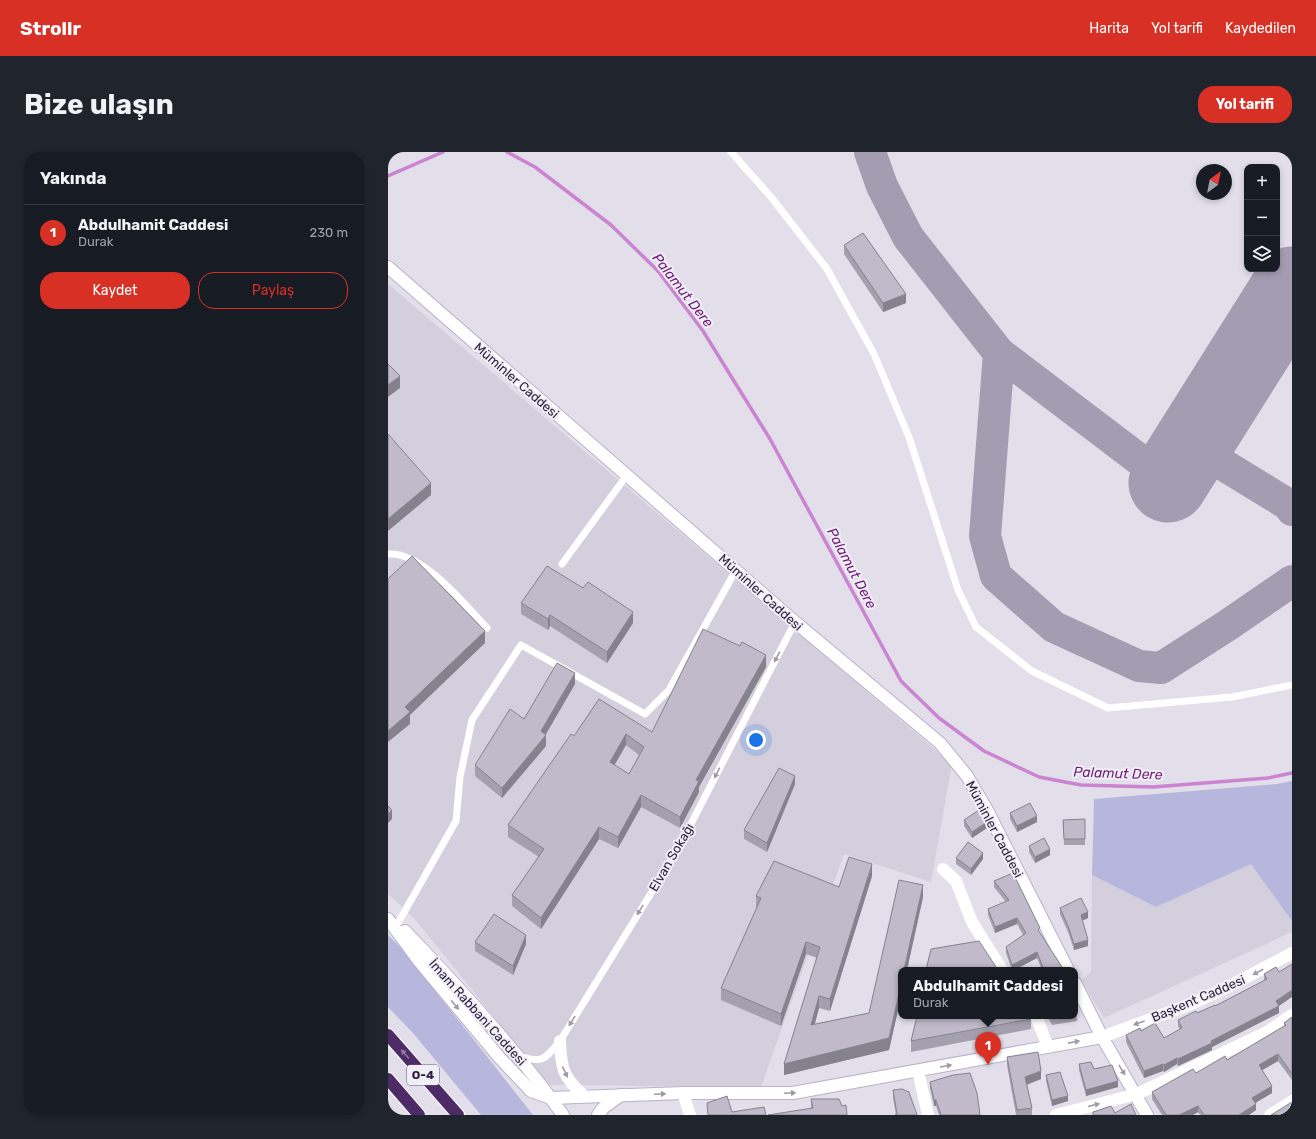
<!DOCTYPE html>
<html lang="tr">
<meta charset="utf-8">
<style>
:root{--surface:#171b24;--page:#20242c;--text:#f1f3f6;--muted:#9ea1a6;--line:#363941;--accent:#d93025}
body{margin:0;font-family:Rubik,sans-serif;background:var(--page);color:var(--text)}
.controls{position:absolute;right:12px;top:12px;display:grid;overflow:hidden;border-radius:8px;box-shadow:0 2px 6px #0003}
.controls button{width:36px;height:36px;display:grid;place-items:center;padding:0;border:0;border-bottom:1px solid var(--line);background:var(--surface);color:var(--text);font:20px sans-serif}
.compass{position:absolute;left:808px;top:12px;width:36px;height:36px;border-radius:50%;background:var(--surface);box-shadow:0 2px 6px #0003;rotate:32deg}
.you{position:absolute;left:368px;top:588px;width:14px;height:14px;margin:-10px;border:3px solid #fff;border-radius:50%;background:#1a73e8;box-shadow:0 0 0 6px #1a73e833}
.badge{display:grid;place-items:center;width:26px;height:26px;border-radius:50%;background:var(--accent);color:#fff;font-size:13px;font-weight:700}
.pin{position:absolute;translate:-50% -33px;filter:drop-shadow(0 1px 2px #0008)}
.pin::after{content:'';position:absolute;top:21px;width:14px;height:12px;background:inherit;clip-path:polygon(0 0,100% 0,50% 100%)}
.popup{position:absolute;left:510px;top:815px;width:180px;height:52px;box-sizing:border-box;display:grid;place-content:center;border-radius:8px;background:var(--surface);filter:drop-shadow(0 1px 3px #0005);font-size:13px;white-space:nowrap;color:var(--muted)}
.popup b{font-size:15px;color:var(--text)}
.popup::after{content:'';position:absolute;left:50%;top:100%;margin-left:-8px;border:8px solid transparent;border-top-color:var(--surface)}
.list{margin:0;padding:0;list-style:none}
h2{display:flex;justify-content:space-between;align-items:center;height:52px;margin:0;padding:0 16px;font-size:17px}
h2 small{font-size:13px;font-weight:400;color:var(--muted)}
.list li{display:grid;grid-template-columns:26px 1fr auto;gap:12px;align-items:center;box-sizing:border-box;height:56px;padding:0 16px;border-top:1px solid var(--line)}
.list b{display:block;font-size:15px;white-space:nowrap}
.list p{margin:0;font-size:13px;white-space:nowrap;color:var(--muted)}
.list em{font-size:13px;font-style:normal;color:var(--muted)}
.actions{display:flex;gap:8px;padding:12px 16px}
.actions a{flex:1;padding:9px 0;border:1px solid var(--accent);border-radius:16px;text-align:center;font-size:14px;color:var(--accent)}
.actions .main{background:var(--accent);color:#fff}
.icon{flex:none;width:22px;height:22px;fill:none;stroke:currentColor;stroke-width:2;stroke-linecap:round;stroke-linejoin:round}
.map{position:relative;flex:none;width:904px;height:963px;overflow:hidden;border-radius:16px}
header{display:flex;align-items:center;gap:24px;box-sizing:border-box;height:56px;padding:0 20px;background:var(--accent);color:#fff}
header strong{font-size:19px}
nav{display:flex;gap:22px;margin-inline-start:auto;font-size:14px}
.intro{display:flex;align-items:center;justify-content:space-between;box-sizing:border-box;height:96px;padding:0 24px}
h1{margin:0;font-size:28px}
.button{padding:10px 18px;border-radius:16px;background:var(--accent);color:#fff;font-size:14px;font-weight:700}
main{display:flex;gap:24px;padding:0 24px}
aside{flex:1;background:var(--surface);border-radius:16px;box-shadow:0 2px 6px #0003}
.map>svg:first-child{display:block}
</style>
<header>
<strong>Strollr</strong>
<nav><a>Harita</a><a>Yol tarifi</a><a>Kaydedilen</a></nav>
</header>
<div class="intro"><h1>Bize ulaşın</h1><a class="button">Yol tarifi</a></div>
<main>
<aside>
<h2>Yakında<small></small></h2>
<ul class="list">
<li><span class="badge">1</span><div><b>Abdulhamit Caddesi</b><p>Durak</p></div><em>230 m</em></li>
</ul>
<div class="actions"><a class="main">Kaydet</a><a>Paylaş</a></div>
</aside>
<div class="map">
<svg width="904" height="963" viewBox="0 0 904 963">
<rect width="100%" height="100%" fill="#e2deea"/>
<g fill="#d4cfdd">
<polygon points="0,132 564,612 543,730 456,702 373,935 161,933 26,766 0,742"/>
<polygon points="863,711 904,769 904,780 716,866 693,828 703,820 704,723 768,755"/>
</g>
<g fill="#b7b6dc">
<polygon points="904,629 904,769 863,712 768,755 704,723 706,647 889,632"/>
<polygon points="0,783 15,798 145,963 93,963 25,881 0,855"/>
</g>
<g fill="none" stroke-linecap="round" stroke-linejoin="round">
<g stroke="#cb84d0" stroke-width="3.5">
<polyline points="119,0 147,15 223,73 270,119 315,179 382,287 513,529 551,566 596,599 651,625 693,633 765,635 880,626 904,621"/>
<polyline points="0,24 55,0"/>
</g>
<g stroke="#a49cb0" stroke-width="32">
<polyline points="482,0 494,34 520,85 611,201"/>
<polyline points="821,304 901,353 904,358"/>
<polyline points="773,324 611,201 597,384 608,424 666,475 751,514 773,516 840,473 904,429"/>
</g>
<polyline stroke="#a49cb0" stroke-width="79" points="780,331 904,134"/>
<defs>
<g id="secondary">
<polyline points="0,115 407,470 552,591 579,624 600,660 680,818"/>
<polyline points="0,767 31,809 111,905 143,939 163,946 295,941 405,941 714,885"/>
<path d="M17,779C73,838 127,896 175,963"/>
<polyline points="687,831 714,885 759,963"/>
<polyline points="210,963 215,956 233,943"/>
</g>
<g id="highway">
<polyline points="0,883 70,963"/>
<polyline points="0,927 31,963"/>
</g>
</defs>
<use href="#secondary" stroke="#bbb1ca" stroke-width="14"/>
<use href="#highway" stroke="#fff" stroke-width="14"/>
<g stroke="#fff" stroke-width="7">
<polyline points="343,0 383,45 439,117 486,202 521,285 570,438 588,475 644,519 720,556 844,545 904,533"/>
<path d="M0,402C34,399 77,453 99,476"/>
<polyline points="174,412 239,323"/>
<polyline points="10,771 68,669 72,625 84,568 133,493 257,562 281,538 348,418"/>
<path d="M131,904C155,912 157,907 172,889L289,699L407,470"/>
</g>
<g stroke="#fff" stroke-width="12">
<polyline points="555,717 568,729 584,770 614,818"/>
<polyline points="648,864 660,895"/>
<polyline points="714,885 803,852 840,835 904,801"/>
<path d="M172,889C173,917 175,925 196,944"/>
<polyline points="530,919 540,963"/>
<polyline points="295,941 302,963"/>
<polyline points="668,963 749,942 879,880 904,863"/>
<polyline points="882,963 904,949"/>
</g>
<use href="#secondary" stroke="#fff" stroke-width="12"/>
<use href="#highway" stroke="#4c2b66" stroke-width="12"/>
</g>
<g fill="#a5a0ae" fill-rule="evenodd">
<polygon points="456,93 518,151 495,160 456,102"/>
<polygon points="133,451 245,471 219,511 162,474 160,478 133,462"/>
<path d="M378,515L311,635V640L292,676L253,655L230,696L211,687L153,777L124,754V743L151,705L120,685V673L186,584L264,580ZM238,593L251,603L241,622L226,613Z"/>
<polygon points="187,532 158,582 158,594 114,646 87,624 87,613 136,567"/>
<polygon points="407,632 379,700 356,687 356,678"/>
<polygon points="622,661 649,670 629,680 622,667"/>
<polygon points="697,667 697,693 676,693 675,668"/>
<polygon points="576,668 599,676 584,686 576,674"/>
<polygon points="641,694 662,703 647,711 641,700"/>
<polygon points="568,706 595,707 583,723 568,712"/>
<polygon points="484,724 442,859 431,856 427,872 481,861 535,745 501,898 396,923 429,806 418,802 393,874 333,848 333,836 369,756 368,756 368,744 451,735"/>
<polygon points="606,729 652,782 676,818 654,818 649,806 626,818 624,818 618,801 618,795 635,783 629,772 607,781 600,763 600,757 618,750 606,735"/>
<polygon points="672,756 700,766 694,769 700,794 686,798 680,780 672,762"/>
<polygon points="87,790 138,792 125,823 87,799"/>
<polygon points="888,815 891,861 824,895 824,898 790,914 789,912 776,920 775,919 756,926 738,890 738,883 753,879 776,886 792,877 790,875 790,868 827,854 876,829 876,822"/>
<polygon points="687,856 689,860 689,869 664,873 659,864 687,864"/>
<polygon points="904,865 904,928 890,909 874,918 884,941 867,951 868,958 861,963 812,963 810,960 805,963 774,963 764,947 764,940 808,921 839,908 896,874 896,871"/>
<polygon points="643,867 643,877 523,900 523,889"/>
<polygon points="619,905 653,927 639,933 644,956 644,963 628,963 619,913"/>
<polygon points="691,912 706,917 730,935 698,944 691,918"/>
<polygon points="658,923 680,949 664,954 658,929"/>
<polygon points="542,930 592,963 551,963 548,954 546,954 542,936"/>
<polygon points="505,938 529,963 508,963 505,946"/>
<polygon points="423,947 454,954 423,956"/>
</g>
<g fill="#86828d">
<polygon points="518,142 518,151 495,160 495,151"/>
<polygon points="12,224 12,236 0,245 0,233"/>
<polygon points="43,331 43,343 0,379 0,367"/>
<polygon points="245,460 245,471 219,511 219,500"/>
<polygon points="162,463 162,474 160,478 160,467"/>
<polygon points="97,479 97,491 22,563 22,572 0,590 0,579 17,555"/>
<polygon points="378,503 378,515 311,635 311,640 292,676 292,665 308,628"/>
<polygon points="187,521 187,532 155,587 158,583 158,594 114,646 114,636 153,579"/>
<polygon points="238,582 238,593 222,621 222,610"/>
<polygon points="407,624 407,632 379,700 379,691"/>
<polygon points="253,643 253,655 230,696 230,685"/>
<polygon points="4,658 4,667 0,671 0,662"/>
<polygon points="649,664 649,670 629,680 629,674"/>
<polygon points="599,670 599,676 584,686 584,680"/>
<polygon points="211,675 211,687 153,777 153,766"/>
<polygon points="662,697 662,703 647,711 647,705"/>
<polygon points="595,701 595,707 583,723 583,717"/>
<polygon points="484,712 484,724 442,859 442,847"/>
<polygon points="535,733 535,745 519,818 516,818"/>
<polygon points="700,760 700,766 693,769 693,763"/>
<polygon points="629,766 629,772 607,781 607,775"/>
<polygon points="138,783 138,792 125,823 125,814"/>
<polygon points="700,788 700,794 686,798 686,792"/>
<polygon points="418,790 418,802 393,874 393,862"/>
<polygon points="649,800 649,806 626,818 624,818 624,813"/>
<polygon points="513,833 513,845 501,898 396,923 396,912 501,886"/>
<polygon points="904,838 904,845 888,856 888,849"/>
<polygon points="431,844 431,856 423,884 423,873"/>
<polygon points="891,854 891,861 824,895 824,898 790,914 790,907 823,889"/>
<polygon points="890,902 890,909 871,920 871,913"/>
<polygon points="789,906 789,912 776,920 776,913"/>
<polygon points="775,912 775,919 756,926 756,919"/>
<polygon points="653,919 653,927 637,933 637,925"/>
<polygon points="730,929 730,935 698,944 698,938"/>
<polygon points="884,934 884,941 864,953 864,946"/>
<polygon points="680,944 680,949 664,954 664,948"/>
<rect x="546" y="948" width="2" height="6"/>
<polygon points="868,952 868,958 861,963 851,963"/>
<polygon points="810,954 810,960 805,963 791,963"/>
</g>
<g fill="#c0baca" stroke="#86828d" fill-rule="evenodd">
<polygon points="475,81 518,142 495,151 456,93"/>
<polygon points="0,212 12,224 0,233"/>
<polygon points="0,282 43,331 0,367"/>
<polygon points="24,404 97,479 17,555 22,560 0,579 0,427"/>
<polygon points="159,414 195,436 200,430 245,460 219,500 162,463 160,467 133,451"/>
<path d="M315,477L352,494L354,490L378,503L308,628L311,629L292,665L253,643L230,685L211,675L153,766L124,743L156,697L120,673L183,582L186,584L211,547L264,580ZM238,582L256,595L241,622L222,610Z"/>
<polygon points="169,511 187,521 153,579 158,583 114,636 87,613 122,557 136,567"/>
<polygon points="391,616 407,624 379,691 356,678"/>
<polygon points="642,651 649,664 629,674 622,661"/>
<polygon points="0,654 4,658 0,662"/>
<polygon points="591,658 599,670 584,680 576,668"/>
<polygon points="697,667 697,687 676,687 675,668"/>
<polygon points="656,686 662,697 647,705 641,694"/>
<polygon points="580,690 595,701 583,717 568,706"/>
<polygon points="461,705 484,712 442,847 431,844 423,873 481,861 511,728 535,733 516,818 513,818 513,833 501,886 396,912 432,795 418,790 393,862 333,836 373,746 368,744 386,709 451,735"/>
<polygon points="625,721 652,776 650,778 676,818 656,818 649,800 624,813 618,795 638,781 629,766 607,775 600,757 621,748 606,729"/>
<polygon points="693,746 700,760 693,763 700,788 686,792 680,774 672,756"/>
<polygon points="106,762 138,783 125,814 87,790"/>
<polygon points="591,789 610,818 538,818 543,797"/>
<polygon points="904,812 904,838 888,849 891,854 823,889 824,891 790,907 789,906 776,913 775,912 756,919 738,883 752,876 753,879 767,871 776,886 794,876 790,868 808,859 809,861 827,853 827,854 879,827 876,822 888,815 891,820"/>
<polygon points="529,864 641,864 643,867 523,889"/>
<polygon points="904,865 904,922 890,902 871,913 884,934 864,946 868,952 851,963 816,963 810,954 791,963 778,963 764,940 805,917 808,921 837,904 839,908 898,873 896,871"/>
<polygon points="650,900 653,919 637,925 644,956 629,958 619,905"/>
<polygon points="703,910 706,917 724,913 730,929 698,938 691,912"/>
<polygon points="672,920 680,944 664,948 658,923"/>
<polygon points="582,921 589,941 592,963 553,963 548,948 546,948 542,930 565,923"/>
<polygon points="514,937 521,940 529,963 507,963 509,962 505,938"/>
<polygon points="339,944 344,960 376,955 378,963 320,963 319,951"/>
<polygon points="423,947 451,947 454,954 458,953 459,963 380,963 425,956"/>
<polygon points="904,950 904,963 883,963"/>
<polygon points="743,952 748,963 705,963 705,960 723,954 727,961"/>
</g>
<defs><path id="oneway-solid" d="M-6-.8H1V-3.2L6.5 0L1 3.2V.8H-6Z"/></defs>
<g fill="#a09aa6">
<use href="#oneway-solid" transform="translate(389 505) rotate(117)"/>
<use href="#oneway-solid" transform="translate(329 621) rotate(117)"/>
<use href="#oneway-solid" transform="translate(252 758) rotate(122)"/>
<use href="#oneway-solid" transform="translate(870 820) rotate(152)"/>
<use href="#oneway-solid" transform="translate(67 853) rotate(50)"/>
<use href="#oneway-solid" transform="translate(184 869) rotate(122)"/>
<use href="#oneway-solid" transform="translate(751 871) rotate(160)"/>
<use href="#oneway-solid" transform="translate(686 890) rotate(-11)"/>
<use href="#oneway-solid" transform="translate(558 914) rotate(-10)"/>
<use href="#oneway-solid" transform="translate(734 918) rotate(59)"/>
<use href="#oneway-solid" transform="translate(177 920) rotate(65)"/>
<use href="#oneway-solid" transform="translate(402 941) rotate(-3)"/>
<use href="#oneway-solid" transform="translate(272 942) rotate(-2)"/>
<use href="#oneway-solid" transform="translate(706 953) rotate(-14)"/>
</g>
<use fill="#8e79a0" href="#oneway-solid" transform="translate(17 902) rotate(-131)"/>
<g text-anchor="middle" stroke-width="4" stroke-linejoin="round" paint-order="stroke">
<rect fill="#f0eef6" stroke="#675d72" stroke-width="1" x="19" y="913" width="32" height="20" rx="3"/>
<g font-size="12" font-weight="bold" fill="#2c1f39">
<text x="35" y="927">O-4</text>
</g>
<g font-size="13" fill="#2c1f39" stroke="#f0eef6">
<text transform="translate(129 228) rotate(41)" y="5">Müminler Caddesi</text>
<text transform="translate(373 440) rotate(42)" y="5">Müminler Caddesi</text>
<text transform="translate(607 677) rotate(62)" y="5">Müminler Caddesi</text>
<text transform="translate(283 705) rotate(-60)" y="5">Elvan Sokağı</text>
<text transform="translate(810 846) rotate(-23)" y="5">Başkent Caddesi</text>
<text transform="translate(90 860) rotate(48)" y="5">İmam Rabbani Caddesi</text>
</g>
<g font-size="14" font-style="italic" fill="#701975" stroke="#f0eef6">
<text transform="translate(295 138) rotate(52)" y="5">Palamut Dere</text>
<text transform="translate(464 416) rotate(62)" y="5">Palamut Dere</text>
<text transform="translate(730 621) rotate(2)" y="5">Palamut Dere</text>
</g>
</g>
</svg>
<div class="controls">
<button>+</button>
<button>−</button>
<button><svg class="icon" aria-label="layers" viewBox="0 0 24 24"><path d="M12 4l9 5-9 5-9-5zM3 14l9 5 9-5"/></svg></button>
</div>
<svg class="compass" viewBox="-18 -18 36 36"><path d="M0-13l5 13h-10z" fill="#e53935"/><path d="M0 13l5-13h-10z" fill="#9ea1a6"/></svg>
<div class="you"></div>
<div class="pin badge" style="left:600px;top:913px">1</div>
<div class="popup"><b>Abdulhamit Caddesi</b>Durak</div>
</div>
</main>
